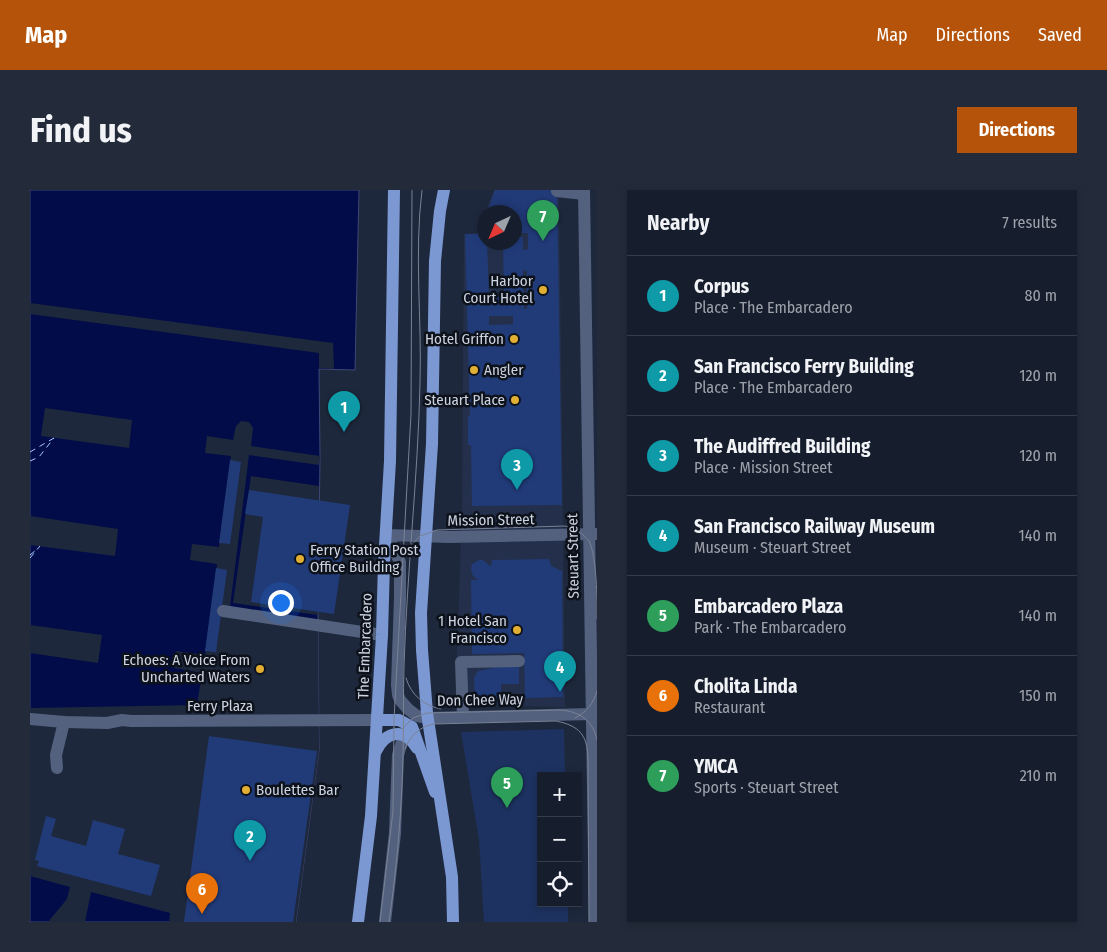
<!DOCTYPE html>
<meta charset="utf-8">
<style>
:root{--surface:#161e2e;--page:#232b3a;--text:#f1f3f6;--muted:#9ea2aa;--line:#353c4a;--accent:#b45309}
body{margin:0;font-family:"Fira Sans Condensed",sans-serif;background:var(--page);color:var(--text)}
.controls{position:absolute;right:15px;bottom:15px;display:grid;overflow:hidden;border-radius:0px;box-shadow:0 2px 8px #0003}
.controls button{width:45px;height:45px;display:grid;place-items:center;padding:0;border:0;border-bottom:1px solid var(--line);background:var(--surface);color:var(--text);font:25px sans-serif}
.compass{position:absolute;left:447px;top:15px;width:45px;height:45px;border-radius:50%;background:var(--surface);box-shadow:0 2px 8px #0003;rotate:224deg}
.you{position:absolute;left:250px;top:412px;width:18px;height:18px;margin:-12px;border:4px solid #fff;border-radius:50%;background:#1a73e8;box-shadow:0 0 0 8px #1a73e833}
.badge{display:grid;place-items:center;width:32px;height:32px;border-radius:50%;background:var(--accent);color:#fff;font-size:16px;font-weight:700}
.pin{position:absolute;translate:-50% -41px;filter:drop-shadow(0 1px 2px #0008)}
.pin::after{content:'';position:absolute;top:26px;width:18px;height:15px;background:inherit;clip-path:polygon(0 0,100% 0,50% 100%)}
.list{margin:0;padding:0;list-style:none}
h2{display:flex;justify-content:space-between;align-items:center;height:65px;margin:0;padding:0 20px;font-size:21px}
h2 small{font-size:16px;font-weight:400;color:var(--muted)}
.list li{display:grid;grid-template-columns:32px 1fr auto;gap:15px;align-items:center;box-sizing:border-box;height:80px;padding:0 20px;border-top:1px solid var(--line)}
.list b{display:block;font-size:19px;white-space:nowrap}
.list p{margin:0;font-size:16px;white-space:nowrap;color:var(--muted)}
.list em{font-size:16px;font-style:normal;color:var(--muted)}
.icon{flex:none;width:28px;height:28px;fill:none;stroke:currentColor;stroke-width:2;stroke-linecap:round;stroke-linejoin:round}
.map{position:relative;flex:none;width:567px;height:732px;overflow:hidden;border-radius:0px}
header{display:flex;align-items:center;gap:30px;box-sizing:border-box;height:70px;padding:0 25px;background:var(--accent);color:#fff}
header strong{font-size:24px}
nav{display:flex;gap:28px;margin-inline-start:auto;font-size:18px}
.intro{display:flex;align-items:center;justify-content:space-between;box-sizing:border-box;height:120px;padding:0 30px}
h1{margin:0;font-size:35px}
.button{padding:12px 22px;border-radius:0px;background:var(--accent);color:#fff;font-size:18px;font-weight:700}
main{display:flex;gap:30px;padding:0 30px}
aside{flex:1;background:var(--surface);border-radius:0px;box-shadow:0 2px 8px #0003}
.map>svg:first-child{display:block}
</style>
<header>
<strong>Map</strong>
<nav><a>Map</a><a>Directions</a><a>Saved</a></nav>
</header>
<div class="intro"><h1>Find us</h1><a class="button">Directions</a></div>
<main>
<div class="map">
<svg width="567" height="732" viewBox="0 0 567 732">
<rect width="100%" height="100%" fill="#1e283d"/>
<polygon fill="#24304b" points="464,0 529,0 535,517 425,515 432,325 434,44 448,43 454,25 454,52 484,52 484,22 455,22"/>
<polygon fill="#1d3260" points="534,539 535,586 511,586 511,713 538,713 538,732 454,732 449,650 431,542"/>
<polygon fill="#010c48" stroke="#3e4876" points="0,0 329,0 325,180 289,179 290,266 288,425 289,560 266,732 0,732"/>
<g fill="#1e283d">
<polygon points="0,113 303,153 304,179 289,178 289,163 0,124"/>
<polygon points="15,218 102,230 99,258 11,246"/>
<polygon points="211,231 219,232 223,238 221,256 290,266 289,275 219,265 200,417 288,430 289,560 266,732 139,732 140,723 61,702 55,732 18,732 37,709 40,697 0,686 0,518 167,515 172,483 144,478 145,469 146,461 175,465 187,374 160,370 162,354 189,357 201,266 175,263 177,246 203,250 206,236"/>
<polygon points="221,286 289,296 288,425 203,413"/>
<polygon points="0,326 88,339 85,366 0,355"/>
<polygon points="0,435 72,445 68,473 0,463"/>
</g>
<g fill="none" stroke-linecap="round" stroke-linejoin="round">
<g stroke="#acc7ff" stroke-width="1" stroke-dasharray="6 5" stroke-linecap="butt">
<polyline points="0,262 24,248"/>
<polyline points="0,271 9,267 24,248"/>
<polyline points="0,365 6,360"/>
<polyline points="0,368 10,356"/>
</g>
</g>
<g fill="#213b79" fill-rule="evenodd">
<path d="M465,0H527L532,315L442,316L441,255H438V227L440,226L435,44H449L454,30V52H457L459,107L474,106L473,52H484V47H493V60L498,59V43H484V22H457ZM493,80L497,81V119H494ZM459,126H483V134L459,135Z"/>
<polygon points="200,270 211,272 200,354 189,353"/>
<polygon points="219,300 320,315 304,424 221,412 233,327 215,324"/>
<polygon points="519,369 521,376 532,381 533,507 495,508 494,463 442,464 441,390 448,390 443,386 441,379 442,374 449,370 453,370 460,376 461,376 462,370"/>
<polygon points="186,378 197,380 186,462 175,461"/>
<polygon points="489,476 489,494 471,494 471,508 445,508 444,488 448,481 467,477"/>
<polygon points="179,546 287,561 263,732 154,732"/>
<polygon points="16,626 26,629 21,646 56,656 63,630 95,639 88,664 130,675 121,706 7,676 9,671 5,670"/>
</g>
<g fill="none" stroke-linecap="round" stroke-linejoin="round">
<g stroke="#53617e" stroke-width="12">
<polyline points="554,0 565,732"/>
<polyline points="527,1 554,4"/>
<polyline points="193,421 352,445"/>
<polyline points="563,524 398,528 387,526 378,519 370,510 368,505 367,495 370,408 370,372 357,345 420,347 566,344"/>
<polyline points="433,527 431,472 489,471"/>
<polyline points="0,529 34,532 77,533 92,530 101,531 348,530"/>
<polyline points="27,578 26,565 34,532"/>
<polyline points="355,732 365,643 368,565 372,552 381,537"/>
</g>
<g stroke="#7c98d3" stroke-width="12">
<polyline points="414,0 410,21 405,71 402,254 391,423 392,460 397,523 422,687 423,732"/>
<polyline points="348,530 369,530 382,537 405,602"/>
<path d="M346,561C356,541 374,537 387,558"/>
<polyline points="328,732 341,626 352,445 354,373 360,271 364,0"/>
</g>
<g stroke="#7a8294" stroke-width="1">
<path d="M380,357L390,346L407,340L535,336C544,339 553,343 559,351C567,368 567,408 567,429"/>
<path d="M376,488C381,505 394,516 411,519"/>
<path d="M545,528C557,522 563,514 567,501"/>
<path d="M372,539L383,528L397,523L531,520C551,522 563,531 567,550"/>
<path d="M375,559C380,546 389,537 403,534L526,531C550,536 557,545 558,568L559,732"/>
<polyline points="350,732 363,621 364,529 381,224 382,0"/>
<path d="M359,732C367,676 372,619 373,563C374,534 373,505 374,476C377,381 388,287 390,193C392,129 384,64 392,0"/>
</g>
</g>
<g fill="#e2af34" stroke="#0c111a" stroke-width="2">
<circle cx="513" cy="100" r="5"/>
<circle cx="484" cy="149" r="5"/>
<circle cx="444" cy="180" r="5"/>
<circle cx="485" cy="210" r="5"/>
<circle cx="270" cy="369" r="5"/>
<circle cx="487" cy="440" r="5"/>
<circle cx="230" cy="479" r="5"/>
<circle cx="216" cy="600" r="5"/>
</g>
<g text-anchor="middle" stroke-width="5" stroke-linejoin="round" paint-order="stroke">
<g font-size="15" fill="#ccd3e1" stroke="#0c111a" text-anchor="end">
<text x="503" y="96">Harbor<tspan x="503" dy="17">Court Hotel</tspan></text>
<text x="474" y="154">Hotel Griffon</text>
<text x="454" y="185" text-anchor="start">Angler</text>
<text x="475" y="215">Steuart Place</text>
<text x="280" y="365" text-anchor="start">Ferry Station Post<tspan x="280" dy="17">Office Building</tspan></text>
<text x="477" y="436">1 Hotel San<tspan x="477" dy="17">Francisco</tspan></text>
<text x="220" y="475">Echoes: A Voice From<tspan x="220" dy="17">Uncharted Waters</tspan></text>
<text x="226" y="605" text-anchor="start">Boulettes Bar</text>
</g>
<g font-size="15" fill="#ccd3e1" stroke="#0c111a">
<text transform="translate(461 330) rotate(-1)" y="5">Mission Street</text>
<text transform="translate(543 366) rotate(-91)" y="5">Steuart Street</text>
<text transform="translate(335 456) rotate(-88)" y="5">The Embarcadero</text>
<text transform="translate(450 510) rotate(-1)" y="5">Don Chee Way</text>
<text x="190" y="521">Ferry Plaza</text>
</g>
</g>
</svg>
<div class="controls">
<button>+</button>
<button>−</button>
<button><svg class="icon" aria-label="locate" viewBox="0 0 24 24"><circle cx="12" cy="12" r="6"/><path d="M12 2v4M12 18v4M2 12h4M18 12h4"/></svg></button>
</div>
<svg class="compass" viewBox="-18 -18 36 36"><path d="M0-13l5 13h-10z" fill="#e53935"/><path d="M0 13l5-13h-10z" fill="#9ea2aa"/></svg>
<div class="you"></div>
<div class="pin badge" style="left:314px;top:242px;background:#0f9aa8">1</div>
<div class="pin badge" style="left:220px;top:671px;background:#0f9aa8">2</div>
<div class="pin badge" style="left:487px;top:300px;background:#0f9aa8">3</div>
<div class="pin badge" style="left:530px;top:502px;background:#0f9aa8">4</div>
<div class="pin badge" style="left:477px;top:618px;background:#2e9e5b">5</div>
<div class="pin badge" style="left:172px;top:724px;background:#e8710a">6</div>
<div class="pin badge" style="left:513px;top:51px;background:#2e9e5b">7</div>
</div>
<aside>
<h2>Nearby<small>7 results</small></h2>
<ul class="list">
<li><span class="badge" style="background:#0f9aa8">1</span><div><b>Corpus</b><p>Place · The Embarcadero</p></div><em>80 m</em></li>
<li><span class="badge" style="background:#0f9aa8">2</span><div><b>San Francisco Ferry Building</b><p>Place · The Embarcadero</p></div><em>120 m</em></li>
<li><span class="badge" style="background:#0f9aa8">3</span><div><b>The Audiffred Building</b><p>Place · Mission Street</p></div><em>120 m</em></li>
<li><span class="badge" style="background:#0f9aa8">4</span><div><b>San Francisco Railway Museum</b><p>Museum · Steuart Street</p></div><em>140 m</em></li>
<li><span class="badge" style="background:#2e9e5b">5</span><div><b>Embarcadero Plaza</b><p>Park · The Embarcadero</p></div><em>140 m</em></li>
<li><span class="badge" style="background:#e8710a">6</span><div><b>Cholita Linda</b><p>Restaurant</p></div><em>150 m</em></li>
<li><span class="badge" style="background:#2e9e5b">7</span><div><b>YMCA</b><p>Sports · Steuart Street</p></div><em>210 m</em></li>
</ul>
</aside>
</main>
